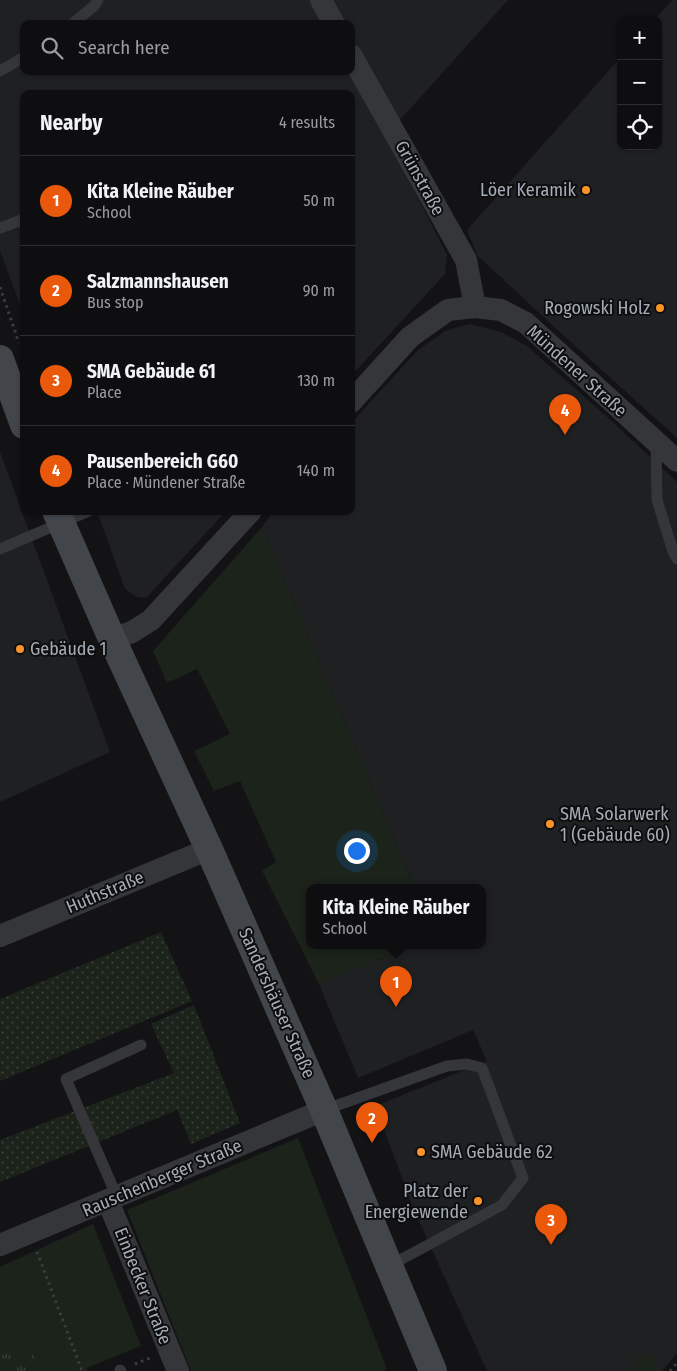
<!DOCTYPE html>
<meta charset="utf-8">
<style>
:root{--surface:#0e0e10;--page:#171719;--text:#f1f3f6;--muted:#9b9c9f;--line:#2e2e30;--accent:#ea580c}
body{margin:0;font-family:"Fira Sans Condensed",sans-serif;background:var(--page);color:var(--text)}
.controls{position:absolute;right:15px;top:15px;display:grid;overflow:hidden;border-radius:10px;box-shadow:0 1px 4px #0004}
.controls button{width:45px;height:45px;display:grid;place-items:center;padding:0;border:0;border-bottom:1px solid var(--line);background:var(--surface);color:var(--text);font:25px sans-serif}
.you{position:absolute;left:356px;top:850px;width:18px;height:18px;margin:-12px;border:4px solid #fff;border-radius:50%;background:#1a73e8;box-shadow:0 0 0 8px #1a73e833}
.badge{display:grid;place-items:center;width:32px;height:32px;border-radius:50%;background:var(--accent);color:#fff;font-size:16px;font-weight:700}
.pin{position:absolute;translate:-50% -41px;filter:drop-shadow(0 1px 2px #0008)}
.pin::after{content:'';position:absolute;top:26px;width:18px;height:15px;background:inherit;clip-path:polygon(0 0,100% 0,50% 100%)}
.popup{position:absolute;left:306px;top:884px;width:180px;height:65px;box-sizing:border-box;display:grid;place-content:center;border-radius:10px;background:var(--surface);filter:drop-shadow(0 1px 4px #0005);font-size:16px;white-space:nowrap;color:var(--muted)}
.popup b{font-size:19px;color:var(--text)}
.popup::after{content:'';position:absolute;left:50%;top:100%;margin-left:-10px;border:10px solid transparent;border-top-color:var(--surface)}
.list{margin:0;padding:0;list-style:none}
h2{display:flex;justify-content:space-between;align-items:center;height:65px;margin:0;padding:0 20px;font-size:21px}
h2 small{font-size:16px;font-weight:400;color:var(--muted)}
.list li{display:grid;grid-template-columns:32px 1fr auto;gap:15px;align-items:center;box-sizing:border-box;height:90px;padding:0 20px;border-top:1px solid var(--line)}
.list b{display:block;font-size:19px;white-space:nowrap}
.list p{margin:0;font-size:16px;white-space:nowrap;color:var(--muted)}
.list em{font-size:16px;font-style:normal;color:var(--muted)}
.icon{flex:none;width:28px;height:28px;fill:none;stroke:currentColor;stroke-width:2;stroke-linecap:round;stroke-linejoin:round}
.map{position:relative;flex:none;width:677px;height:1371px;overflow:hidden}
.search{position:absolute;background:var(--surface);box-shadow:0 1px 4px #0004;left:20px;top:20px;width:335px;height:55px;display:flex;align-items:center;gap:12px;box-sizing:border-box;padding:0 18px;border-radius:10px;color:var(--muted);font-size:19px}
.panel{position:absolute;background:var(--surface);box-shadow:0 1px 4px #0004;left:20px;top:90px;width:335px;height:425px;border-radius:10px}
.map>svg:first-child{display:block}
</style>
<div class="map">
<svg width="677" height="1371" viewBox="0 0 677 1371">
<defs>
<pattern id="park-tufts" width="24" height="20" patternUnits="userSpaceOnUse" patternTransform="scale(1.25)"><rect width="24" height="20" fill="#1b231b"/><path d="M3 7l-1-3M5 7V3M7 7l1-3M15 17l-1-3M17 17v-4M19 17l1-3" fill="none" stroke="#39403a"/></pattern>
<pattern id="garden-dots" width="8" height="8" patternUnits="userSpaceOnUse" patternTransform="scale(1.25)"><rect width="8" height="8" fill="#1b231b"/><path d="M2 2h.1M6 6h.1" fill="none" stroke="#39403a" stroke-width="1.8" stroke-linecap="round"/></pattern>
</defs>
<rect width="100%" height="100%" fill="#131315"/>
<g fill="#1f2022" fill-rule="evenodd">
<path d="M0,0H508L401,119L380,124L447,255L445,274L351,376V94H24V315L0,251ZM24,24H351V71H24Z"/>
<polygon points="672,0 677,0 677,438 552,325 477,255 467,230 621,57 621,146 658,146 658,19 655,19"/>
<polygon points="469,324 501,332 527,346 605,415 677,482 677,1353 662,1371 487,1371 414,1210 375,1106 487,1061 473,1030 358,1078 319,984 412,946 482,946 482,888 415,888 262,527 273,511 351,511 351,423 418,350 445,331"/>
<polygon points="0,452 110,752 0,802"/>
<polygon points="97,511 226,511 146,598 137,597 125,589"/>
</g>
<g fill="#1b231b">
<polygon points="262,527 415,888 310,888 310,946 412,946 319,984 262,871 276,862 240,781 214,791 194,751 230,734 197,669 167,683 153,651"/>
<polygon points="298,1138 387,1369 383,1371 191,1371 127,1210"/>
<polygon points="93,1224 141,1346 87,1368 88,1371 0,1371 0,1267"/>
<polygon points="651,1352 659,1371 633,1371 635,1365 634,1359"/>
</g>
<polygon fill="url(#park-tufts)" points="29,1344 39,1371 0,1371 0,1354"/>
<g fill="url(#garden-dots)">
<polygon points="161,932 192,1001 0,1081 0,999"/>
<polygon points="194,1005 240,1123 191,1144 177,1110 0,1182 0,1140 174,1073 151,1024"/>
</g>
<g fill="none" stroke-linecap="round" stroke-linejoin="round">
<g stroke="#3a3d41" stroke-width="3" stroke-dasharray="2.5 4" stroke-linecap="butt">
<polyline points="0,287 19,343"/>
<polyline points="37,1252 82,1371"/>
<polyline points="135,1364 150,1358"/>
<polyline points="670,1371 677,1363"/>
</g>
<g stroke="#34363a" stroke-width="11">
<polyline points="72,24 94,6 98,0"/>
<polyline points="0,71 24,57"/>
<polyline points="0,228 24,219"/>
<polyline points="656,444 657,500 673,551 677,559"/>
<polyline points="0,549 89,511"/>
<polyline points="324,1110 447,1066 467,1064 482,1068 523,1178 502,1205 389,1266"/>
<polyline points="117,1197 66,1079 141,1045"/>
<polyline points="120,1370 121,1371"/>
</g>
<g stroke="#34363a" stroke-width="22">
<polyline points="321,0 334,24"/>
<polyline points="351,55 466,260 475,307"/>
<polyline points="351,402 410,337 448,310 475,307 501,310 526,323 677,461"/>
<polyline points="112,639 132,632 151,620 251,511"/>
<polyline points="0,936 209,849"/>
<polyline points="108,1201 178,1371"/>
<polyline points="0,1245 324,1110"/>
</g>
<g stroke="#42454a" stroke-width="28">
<polyline points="0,359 24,425"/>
<polyline points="56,511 112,639 209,849 324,1110 433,1371"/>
</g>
</g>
<g fill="#f99428" stroke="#0e0e10" stroke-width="2">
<circle cx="586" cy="190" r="5"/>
<circle cx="660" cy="308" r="5"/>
<circle cx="20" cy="649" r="5"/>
<circle cx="550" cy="824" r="5"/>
<circle cx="421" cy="1152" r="5"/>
<circle cx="478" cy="1201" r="5"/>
</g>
<g text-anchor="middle" stroke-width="4" stroke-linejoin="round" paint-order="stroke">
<g font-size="18" fill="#a4acb6" stroke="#0e0e10">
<text transform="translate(420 178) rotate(61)" y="6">Grünstraße</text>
<text transform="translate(577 371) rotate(42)" y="6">Mündener Straße</text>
<text transform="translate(105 892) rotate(-23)" y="6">Huthstraße</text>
<text transform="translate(277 1003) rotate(66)" y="6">Sandershäuser Straße</text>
<text transform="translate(162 1178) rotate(-23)" y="6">Rauschenberger Straße</text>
<text transform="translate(143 1286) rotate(68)" y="6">Einbecker Straße</text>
</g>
<g font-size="18" fill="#a4acb6" stroke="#0e0e10" text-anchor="end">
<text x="576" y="196">Löer Keramik</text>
<text x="650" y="314">Rogowski Holz</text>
<text x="30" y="655" text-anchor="start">Gebäude 1</text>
<text x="560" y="820" text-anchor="start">SMA Solarwerk<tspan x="560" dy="21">1 (Gebäude 60)</tspan></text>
<text x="431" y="1158" text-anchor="start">SMA Gebäude 62</text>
<text x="468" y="1197">Platz der<tspan x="468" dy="21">Energiewende</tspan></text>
</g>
</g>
</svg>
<div class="controls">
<button>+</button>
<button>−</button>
<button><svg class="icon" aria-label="locate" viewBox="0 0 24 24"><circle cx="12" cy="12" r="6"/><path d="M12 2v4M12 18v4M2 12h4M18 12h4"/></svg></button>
</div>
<div class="you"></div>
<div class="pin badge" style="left:396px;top:1007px">1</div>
<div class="popup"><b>Kita Kleine Räuber</b>School</div>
<div class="pin badge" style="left:372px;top:1143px">2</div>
<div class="pin badge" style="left:551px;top:1245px">3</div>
<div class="pin badge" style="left:565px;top:435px">4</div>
<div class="search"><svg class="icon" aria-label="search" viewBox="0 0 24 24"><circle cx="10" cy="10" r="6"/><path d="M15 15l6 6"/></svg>Search here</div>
<section class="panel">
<h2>Nearby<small>4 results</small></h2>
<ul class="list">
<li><span class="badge">1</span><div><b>Kita Kleine Räuber</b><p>School</p></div><em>50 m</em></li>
<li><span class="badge">2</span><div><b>Salzmannshausen</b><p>Bus stop</p></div><em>90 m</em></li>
<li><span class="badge">3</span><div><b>SMA Gebäude 61</b><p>Place</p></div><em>130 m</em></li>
<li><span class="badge">4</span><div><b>Pausenbereich G60</b><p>Place · Mündener Straße</p></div><em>140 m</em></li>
</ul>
</section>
</div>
